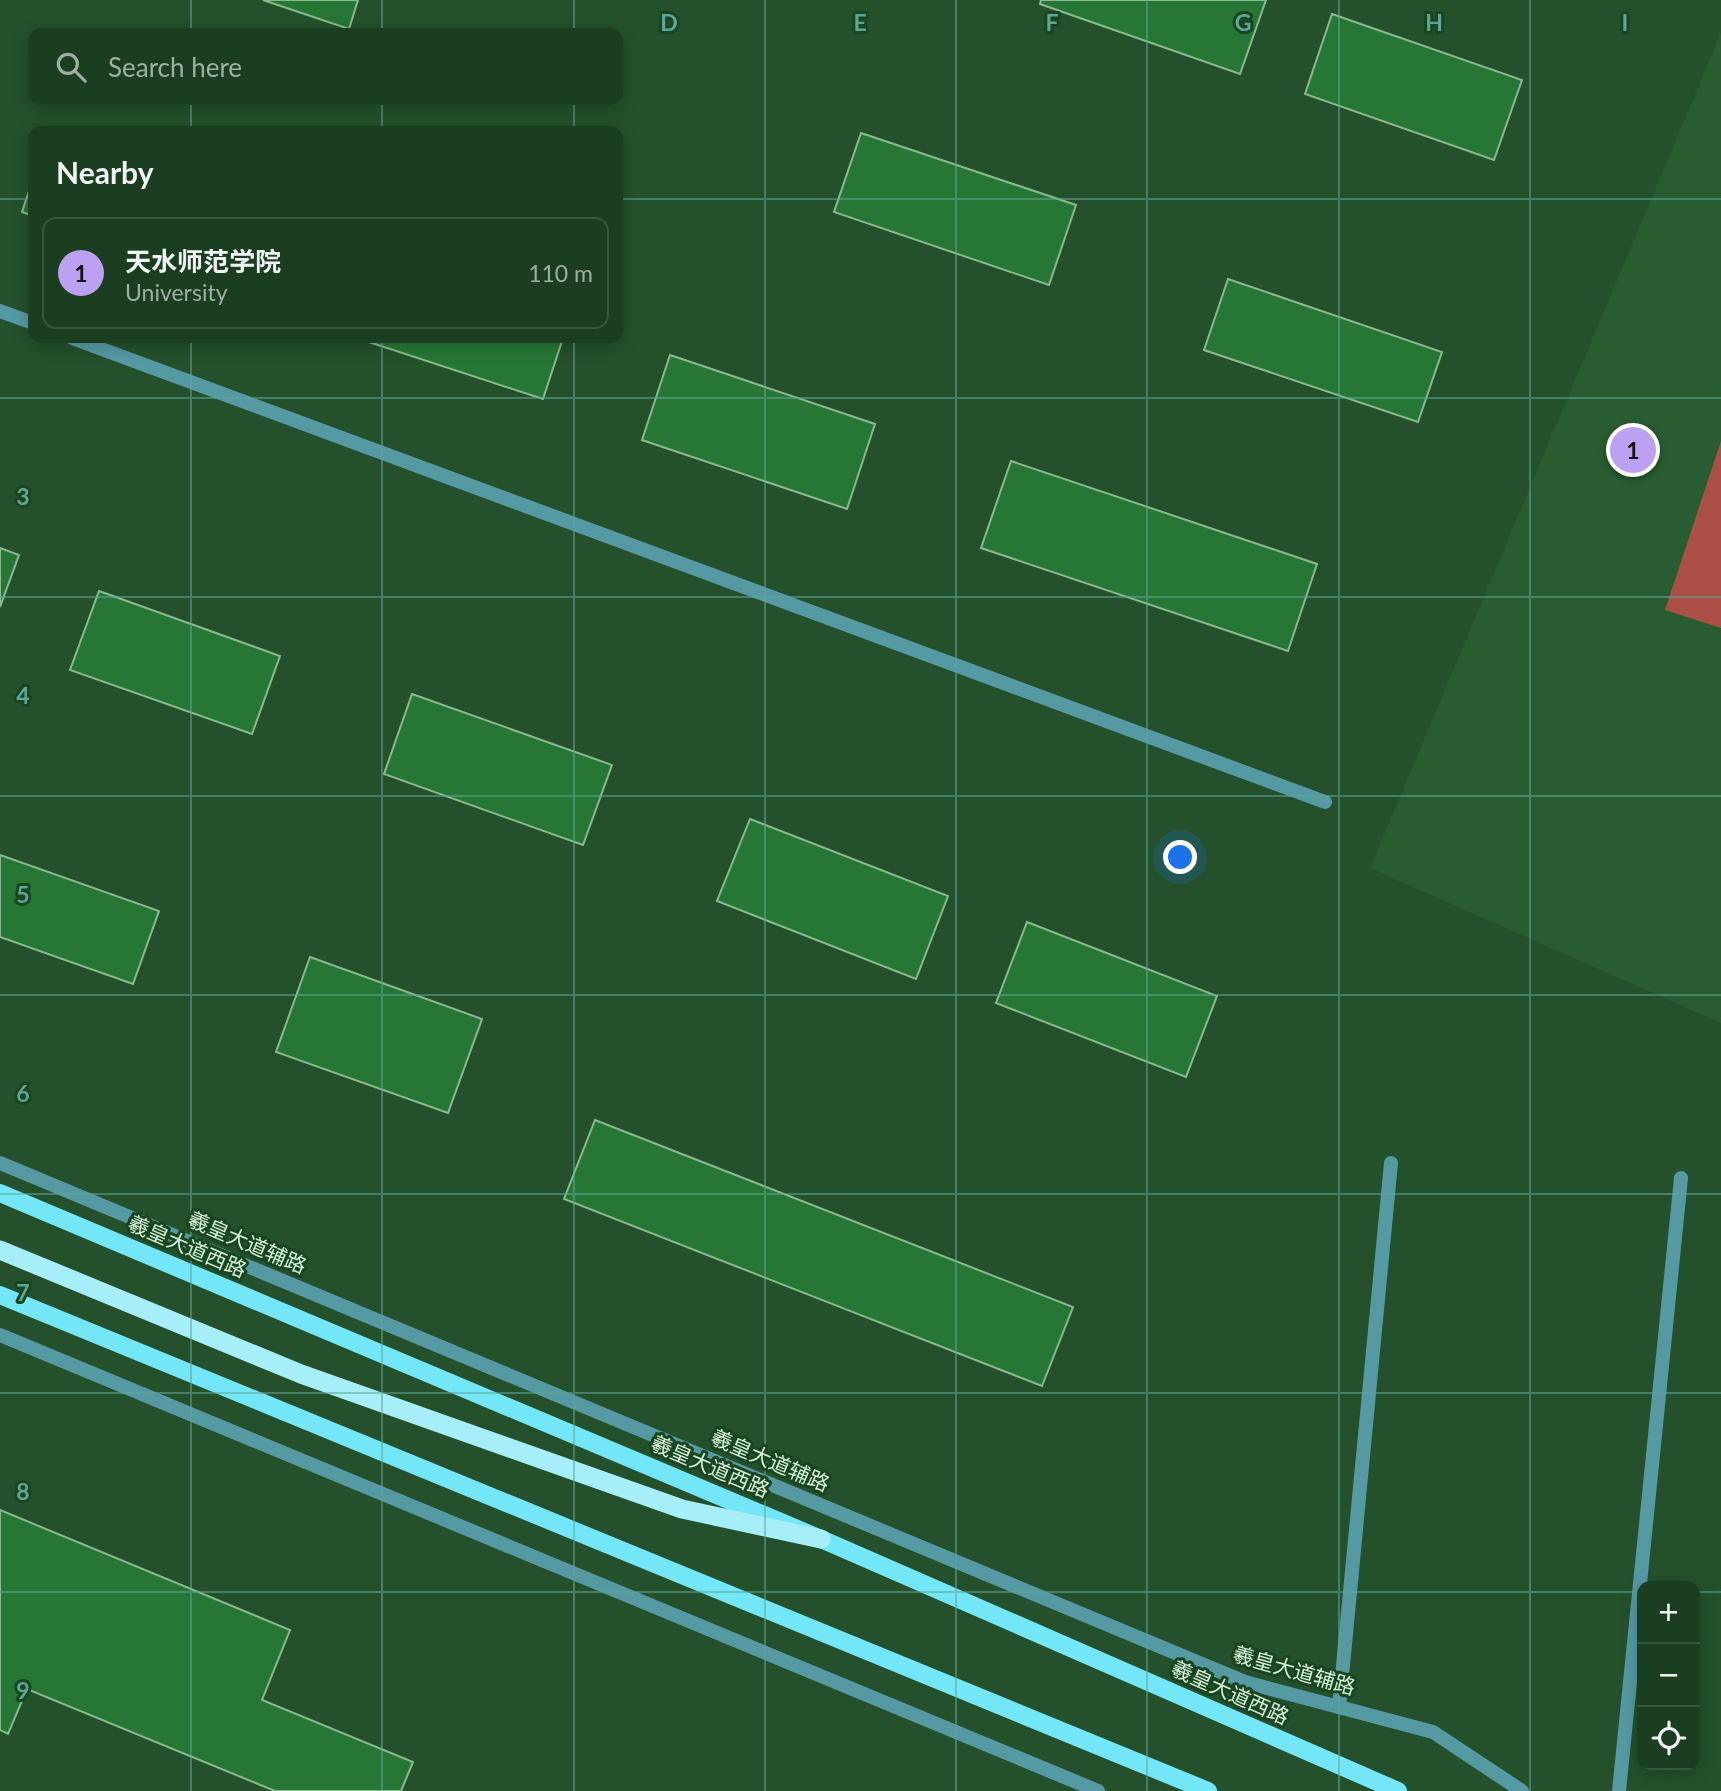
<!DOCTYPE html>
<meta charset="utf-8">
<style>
:root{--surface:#1b3d20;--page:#28482d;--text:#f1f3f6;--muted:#a0aea5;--line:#39563e;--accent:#bca0f2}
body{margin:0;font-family:Lato,"Noto Sans SC",sans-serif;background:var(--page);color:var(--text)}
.controls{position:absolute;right:21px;bottom:21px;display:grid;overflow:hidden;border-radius:14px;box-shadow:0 4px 18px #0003}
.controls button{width:63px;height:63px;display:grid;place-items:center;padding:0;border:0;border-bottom:2px solid var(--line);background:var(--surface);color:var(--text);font:35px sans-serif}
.you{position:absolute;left:1181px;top:858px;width:24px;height:24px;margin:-18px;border:5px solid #fff;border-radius:50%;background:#1a73e8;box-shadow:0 0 0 10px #1a73e833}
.badge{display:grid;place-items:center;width:46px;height:46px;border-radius:50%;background:var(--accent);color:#111;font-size:23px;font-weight:700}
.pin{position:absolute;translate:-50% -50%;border:4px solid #fff;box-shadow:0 2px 7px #0006}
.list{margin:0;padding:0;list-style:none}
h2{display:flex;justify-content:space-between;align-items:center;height:91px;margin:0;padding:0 28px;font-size:30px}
h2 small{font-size:23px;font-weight:400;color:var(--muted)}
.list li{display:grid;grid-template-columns:46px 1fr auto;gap:21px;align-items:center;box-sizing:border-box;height:112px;margin:0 14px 14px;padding:0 14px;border:2px solid var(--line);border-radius:14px}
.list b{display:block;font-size:26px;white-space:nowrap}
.list p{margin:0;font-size:23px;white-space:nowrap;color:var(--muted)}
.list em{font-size:23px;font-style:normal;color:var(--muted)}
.icon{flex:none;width:38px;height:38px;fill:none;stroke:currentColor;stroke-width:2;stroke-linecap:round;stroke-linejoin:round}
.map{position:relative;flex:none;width:1721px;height:1791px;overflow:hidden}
.search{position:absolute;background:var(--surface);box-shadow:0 4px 18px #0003;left:28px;top:28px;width:595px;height:77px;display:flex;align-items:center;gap:18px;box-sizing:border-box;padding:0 24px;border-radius:14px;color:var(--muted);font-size:26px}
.panel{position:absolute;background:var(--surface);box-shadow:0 4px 18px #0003;left:28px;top:126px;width:595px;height:217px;border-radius:14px}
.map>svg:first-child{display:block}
</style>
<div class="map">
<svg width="1721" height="1791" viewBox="0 0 1721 1791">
<rect width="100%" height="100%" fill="#24512b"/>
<polygon fill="#295d31" points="1721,33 1721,1023 1370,868"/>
<polygon fill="#ac5047" points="1721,441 1721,628 1665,610"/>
<g fill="#267736" stroke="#8ab98e" stroke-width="2">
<polygon points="263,0 358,0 349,29"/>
<polygon points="1041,0 1266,0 1240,74 1040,4"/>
<polygon points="1332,14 1522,80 1494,160 1305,94"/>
<polygon points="861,133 1076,205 1049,285 834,212"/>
<polygon points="33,179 33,216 22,212"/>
<polygon points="1228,279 1442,352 1418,422 1204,350"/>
<polygon points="370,338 563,338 543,399 369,342"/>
<polygon points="670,355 875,424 847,509 642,440"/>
<polygon points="1011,461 1317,564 1288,651 981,548"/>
<polygon points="0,548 19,555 0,607"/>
<polygon points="99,591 280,656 252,734 70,670"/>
<polygon points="412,694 612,765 583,845 384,774"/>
<polygon points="750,819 948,896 916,979 717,901"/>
<polygon points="0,855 159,911 133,984 0,937"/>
<polygon points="1027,922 1217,996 1186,1077 996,1003"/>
<polygon points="310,957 482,1019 448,1113 276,1052"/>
<polygon points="595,1120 1073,1307 1042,1386 564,1199"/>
<polygon points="0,1510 290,1630 262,1700 413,1762 401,1791 275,1791 27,1689 8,1734 0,1730"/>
</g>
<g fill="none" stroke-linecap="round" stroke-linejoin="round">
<g stroke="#559aa3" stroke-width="14">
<polyline points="0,1163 1245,1682 1433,1732 1522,1791"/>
<polyline points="0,1335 1098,1791"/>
</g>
<g stroke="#559aa3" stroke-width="14">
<polyline points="0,311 33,323"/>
<polyline points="72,338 1325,802"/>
<polyline points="1339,1707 1391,1163"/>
<polyline points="1619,1791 1681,1178"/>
</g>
<g stroke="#73e7f7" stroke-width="18">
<polyline points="0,1193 821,1539 1398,1791"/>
<polyline points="0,1295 1208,1791"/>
</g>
<polyline stroke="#a6eef8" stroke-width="19" points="0,1250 301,1374 682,1509 821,1539"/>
</g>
<path fill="none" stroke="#5fa698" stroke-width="2" stroke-opacity="0.55" d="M191,0V33M382,0V33M574,0V33M765,0V1791M956,0V1791M1147,0V1791M1339,0V1791M1530,0V1791M191,100V131M382,100V131M574,100V131M0,199H33M618,199H1721M191,338V1791M382,338V1791M574,338V1791M0,398H1721M0,597H1721M0,796H1721M0,995H1721M0,1194H1721M0,1393H1721M0,1592H1642M1695,1592H1721"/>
<g text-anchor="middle" stroke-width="6" stroke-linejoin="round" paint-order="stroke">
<g font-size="21" fill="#d6efd8" stroke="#194621">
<text transform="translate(247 1243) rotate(23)" y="7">羲皇大道辅路</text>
<text transform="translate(187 1247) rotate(23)" y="7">羲皇大道西路</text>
<text transform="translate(770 1461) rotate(23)" y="7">羲皇大道辅路</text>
<text transform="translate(710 1467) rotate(23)" y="7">羲皇大道西路</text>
<text transform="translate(1294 1671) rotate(16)" y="7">羲皇大道辅路</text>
<text transform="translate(1230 1693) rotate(24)" y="7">羲皇大道西路</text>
</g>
</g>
<g font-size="23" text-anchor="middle" font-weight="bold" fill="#5fa698" stroke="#194621" stroke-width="6" stroke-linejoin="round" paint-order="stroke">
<text x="669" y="31">D</text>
<text x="860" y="31">E</text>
<text x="1052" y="31">F</text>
<text x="1243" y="31">G</text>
<text x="1434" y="31">H</text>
<text x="1625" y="31">I</text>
<text x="23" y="505">3</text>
<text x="23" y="704">4</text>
<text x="23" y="903">5</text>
<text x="23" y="1102">6</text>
<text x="23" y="1301">7</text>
<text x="23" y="1500">8</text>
<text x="23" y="1699">9</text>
</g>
</svg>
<div class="controls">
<button>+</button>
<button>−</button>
<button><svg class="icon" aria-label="locate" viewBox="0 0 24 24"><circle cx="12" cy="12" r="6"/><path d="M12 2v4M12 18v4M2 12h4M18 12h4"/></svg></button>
</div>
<div class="you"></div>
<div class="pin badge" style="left:1633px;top:450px">1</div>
<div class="search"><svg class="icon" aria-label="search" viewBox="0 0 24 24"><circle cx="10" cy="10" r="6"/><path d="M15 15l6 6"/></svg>Search here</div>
<section class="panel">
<h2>Nearby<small></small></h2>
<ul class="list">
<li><span class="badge">1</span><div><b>天水师范学院</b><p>University</p></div><em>110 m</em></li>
</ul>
</section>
</div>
